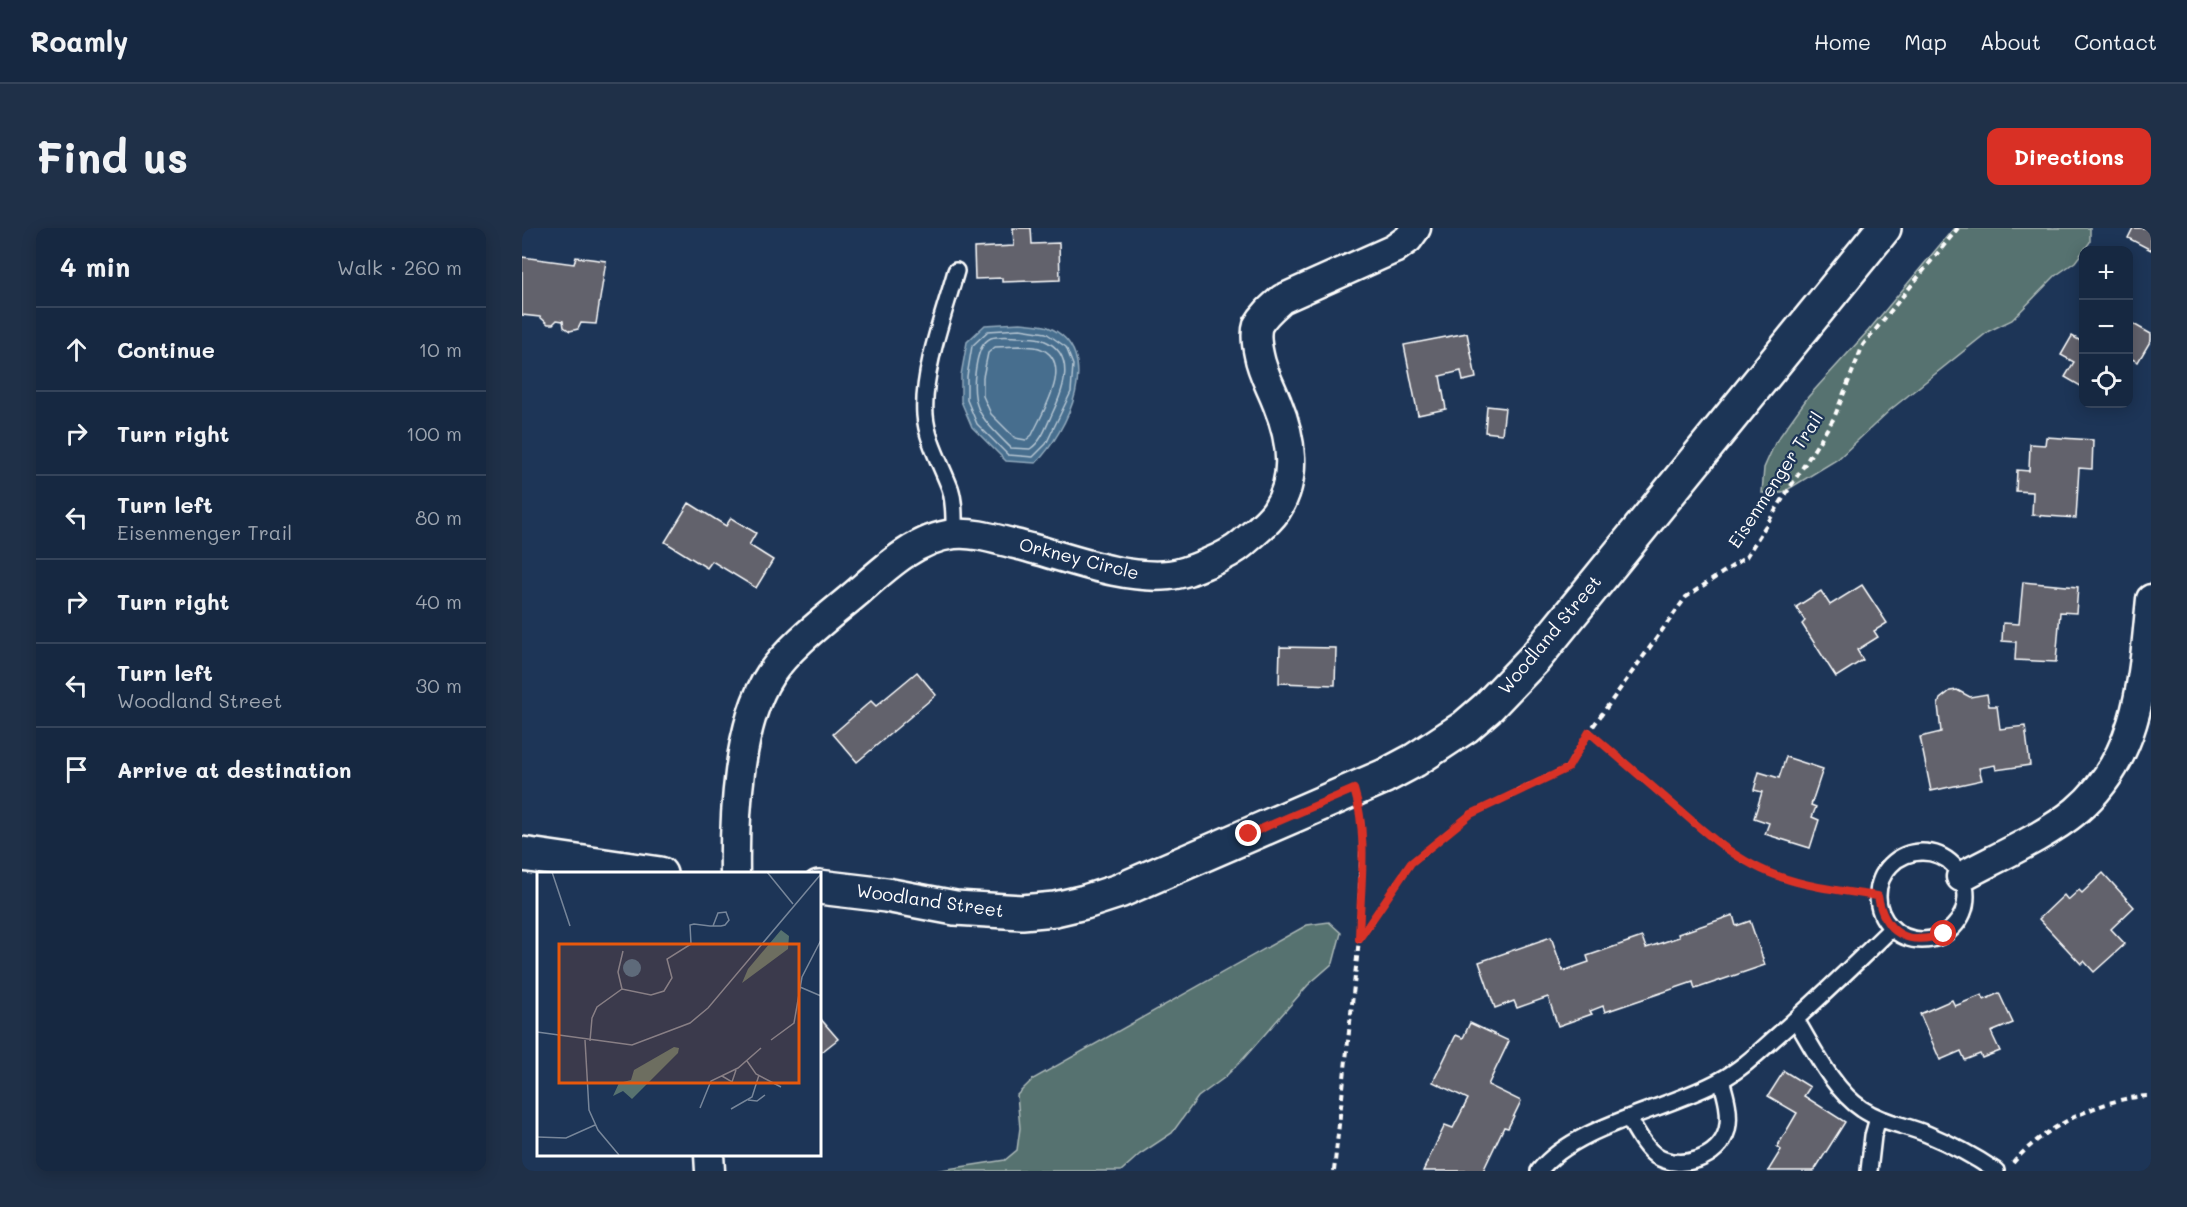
<!DOCTYPE html>
<meta charset="utf-8">
<style>
:root{--surface:#162841;--page:#1f3048;--text:#f1f3f6;--muted:#9ea6b1;--line:#35445a;--accent:#d93025}
body{margin:0;font-family:Mali,sans-serif;background:var(--page);color:var(--text)}
.controls{position:absolute;right:18px;top:18px;display:grid;overflow:hidden;border-radius:12px;box-shadow:0 3px 15px #0003}
.controls button{width:54px;height:54px;display:grid;place-items:center;padding:0;border:0;border-bottom:2px solid var(--line);background:var(--surface);color:var(--text);font:30px sans-serif}
.stop{position:absolute;width:18px;height:18px;margin:-14px;border:4px solid #d93025;border-radius:50%;background:#fff}
.stop.end{background:#d93025;border-color:#fff;box-shadow:0 2px 6px #0008}
.list{margin:0;padding:0;list-style:none}
h2{display:flex;justify-content:space-between;align-items:center;height:78px;margin:0;padding:0 24px;font-size:26px}
h2 small{font-size:20px;font-weight:400;color:var(--muted)}
.list li{display:grid;grid-template-columns:39px 1fr auto;gap:18px;align-items:center;box-sizing:border-box;height:84px;padding:0 24px;border-top:2px solid var(--line)}
.list b{display:block;font-size:22px;white-space:nowrap}
.list p{margin:0;font-size:20px;white-space:nowrap;color:var(--muted)}
.list em{font-size:20px;font-style:normal;color:var(--muted)}
.icon{flex:none;width:33px;height:33px;fill:none;stroke:currentColor;stroke-width:2;stroke-linecap:round;stroke-linejoin:round}
.map{position:relative;flex:none;width:1629px;height:943px;overflow:hidden;border-radius:12px}
header{display:flex;align-items:center;gap:36px;box-sizing:border-box;height:84px;padding:0 30px;background:var(--surface);border-bottom:2px solid var(--line)}
header strong{font-size:28px}
nav{display:flex;gap:33px;margin-inline-start:auto;font-size:21px}
.intro{display:flex;align-items:center;justify-content:space-between;box-sizing:border-box;height:144px;padding:0 36px}
h1{margin:0;font-size:42px}
.button{padding:15px 27px;border-radius:12px;background:var(--accent);color:#fff;font-size:21px;font-weight:700}
main{display:flex;gap:36px;padding:0 36px}
aside{flex:1;background:var(--surface);border-radius:12px;box-shadow:0 3px 15px #0003}
.map>svg:first-child{display:block}
</style>
<header>
<strong>Roamly</strong>
<nav><a>Home</a><a>Map</a><a>About</a><a>Contact</a></nav>
</header>
<div class="intro"><h1>Find us</h1><a class="button">Directions</a></div>
<main>
<aside>
<h2>4 min<small>Walk · 260 m</small></h2>
<ul class="list">
<li><svg class="icon" aria-label="ahead" viewBox="0 0 24 24"><path d="M12 20V5M6 11l6-6 6 6"/></svg><div><b>Continue</b></div><em>10 m</em></li>
<li><svg class="icon" aria-label="right" viewBox="0 0 24 24"><path d="M7 20v-9h11M14 6l5 5-5 5"/></svg><div><b>Turn right</b></div><em>100 m</em></li>
<li><svg class="icon" aria-label="left" viewBox="0 0 24 24"><path d="M17 20v-9H6M10 6l-5 5 5 5"/></svg><div><b>Turn left</b><p>Eisenmenger Trail</p></div><em>80 m</em></li>
<li><svg class="icon" aria-label="right" viewBox="0 0 24 24"><path d="M7 20v-9h11M14 6l5 5-5 5"/></svg><div><b>Turn right</b></div><em>40 m</em></li>
<li><svg class="icon" aria-label="left" viewBox="0 0 24 24"><path d="M17 20v-9H6M10 6l-5 5 5 5"/></svg><div><b>Turn left</b><p>Woodland Street</p></div><em>30 m</em></li>
<li><svg class="icon" aria-label="arrive" viewBox="0 0 24 24"><path d="M6 21V4h12l-3 4 3 4H6"/></svg><div><b>Arrive at destination</b></div></li>
</ul>
</aside>
<div class="map">
<svg width="1629" height="943" viewBox="0 0 1629 943">
<rect width="100%" height="100%" fill="#1d3557"/>
<filter id="ink" filterUnits="userSpaceOnUse"><feTurbulence type="fractalNoise" baseFrequency=".0167" numOctaves="2"/><feDisplacementMap in="SourceGraphic" scale="12" xChannelSelector="R" yChannelSelector="G"/><feConvolveMatrix kernelMatrix="1 2 1 2 8 2 1 2 1" color-interpolation-filters="sRGB"/></filter>
<g filter="url(#ink)">
<g fill="#57726f" stroke="#abb8b7" stroke-width="1.5">
<polygon points="1432,0 1568,0 1568,14 1553,34 1533,48 1490,92 1467,103 1368,182 1316,231 1260,265 1240,265 1242,240 1253,215 1286,169 1346,103"/>
<polygon points="807,694 819,705 811,735 786,757 722,830 702,850 676,869 650,905 618,926 599,943 413,943 483,932 495,922 498,900 495,867 511,851 785,697"/>
</g>
<path fill="#466e8e" stroke="#90a8bb" stroke-width="1.5" d="M498,95C507,96 519,96 526,99C584,124 545,204 514,235L484,233L450,199L439,173V147L445,114L463,97Z"/>
<g fill="none" stroke-linecap="round" stroke-linejoin="round">
<g stroke="#b5c5d2" stroke-width="1.5">
<polygon points="498,101 524,105 544,119 551,137 549,164 524,216 511,229 486,227 455,196 445,172 445,148 450,118 466,103"/>
<path d="M498,109C505,110 515,109 521,112C555,126 542,161 530,186C524,199 520,213 508,221L489,220C458,189 446,179 455,133C457,124 460,114 469,110C477,107 490,109 498,109Z"/>
<path d="M498,118C504,119 511,118 517,120C554,133 520,185 510,207L504,212L493,210L469,186L461,168V149L466,125L473,119Z"/>
</g>
</g>
<g fill="#62626c" stroke="#fff" stroke-width="1.5">
<polygon points="491,0 509,0 510,16 537,15 538,52 480,54 480,50 453,51 452,20 492,18"/>
<polygon points="1611,0 1629,0 1629,22 1606,10"/>
<polygon points="0,29 52,36 54,29 84,33 74,96 59,95 56,101 48,103 42,99 41,93 35,92 31,96 26,96 18,89 0,87"/>
<polygon points="1606,93 1629,106 1629,112 1616,134 1606,129"/>
<polygon points="945,105 954,150 941,153 939,143 918,148 924,181 896,187 882,117"/>
<polygon points="1550,108 1562,115 1562,160 1543,149 1552,134 1539,127"/>
<polygon points="965,178 983,180 980,206 963,204"/>
<polygon points="1524,209 1571,212 1570,241 1557,240 1554,290 1510,287 1511,264 1494,263 1495,242 1507,243 1508,216 1523,217"/>
<polygon points="167,275 204,298 209,290 234,305 227,317 251,332 234,360 190,333 185,340 143,314"/>
<polygon points="1501,354 1556,359 1554,385 1538,384 1534,434 1493,432 1494,414 1480,413 1481,395 1497,396"/>
<polygon points="1340,357 1365,395 1352,403 1356,409 1335,422 1341,432 1314,449 1280,396 1283,393 1274,379 1299,363 1308,377"/>
<polygon points="758,419 814,420 813,457 757,455"/>
<polygon points="395,444 414,467 335,534 311,506 349,473 354,478"/>
<polygon points="1435,462 1448,469 1465,466 1467,478 1475,478 1478,501 1503,498 1508,537 1474,542 1473,537 1457,540 1460,552 1409,563 1398,509 1419,504 1416,477 1418,471 1428,463"/>
<polygon points="1264,529 1301,541 1289,577 1294,579 1290,589 1297,592 1288,620 1243,606 1247,595 1232,590 1240,564 1232,562 1237,544 1257,550"/>
<polygon points="1581,645 1612,679 1589,701 1603,716 1572,744 1562,733 1559,736 1517,691 1542,667 1546,672 1557,662 1560,665"/>
<polygon points="1211,687 1214,698 1228,693 1243,737 1173,761 1171,754 1083,784 1081,778 1068,783 1070,786 1036,798 1026,769 995,780 992,773 973,780 957,734 1029,709 1041,743 1067,734 1065,728 1120,709 1124,720 1157,709 1156,706"/>
<polygon points="1477,765 1491,795 1469,804 1478,823 1460,830 1458,826 1443,832 1439,823 1418,832 1398,786 1430,772 1433,778 1460,767 1462,772"/>
<polygon points="297,789 316,811 297,826"/>
<polygon points="948,795 987,813 966,857 999,873 986,900 982,899 961,943 901,943 923,897 931,900 946,871 911,854 934,807 941,810"/>
<polygon points="1262,843 1288,859 1282,868 1323,894 1292,943 1246,943 1259,922 1255,919 1275,885 1246,868"/>
</g>
<g fill="none" stroke-linecap="round" stroke-linejoin="round">
<defs>
<g id="service">
<path d="M432,306C432,291 433,275 428,260C419,236 405,213 403,187C400,143 422,86 434,43"/>
<circle cx="1400" cy="668" r="44"/>
<path d="M1274,792C1291,820 1312,863 1340,881C1359,894 1383,897 1405,906C1429,916 1452,928 1474,943"/>
<path d="M1107,891C1115,904 1122,919 1134,928C1158,943 1197,931 1205,902C1209,886 1204,868 1199,852"/>
<path d="M1017,943C1055,896 1146,882 1199,852C1221,840 1238,823 1256,807C1295,773 1333,736 1370,700"/>
<polyline points="1347,943 1351,908 1356,890"/>
</g>
<g id="minor">
<path d="M213,646C212,589 216,495 248,447C270,415 308,388 337,363C364,339 395,310 432,306C452,304 473,311 493,316C540,327 598,352 647,347C661,346 674,340 686,335C698,330 711,324 721,315C732,305 746,295 754,283C776,250 769,209 755,175C749,159 740,144 737,127C735,118 733,106 736,97C742,86 751,79 760,71L872,21L886,11L894,0"/>
<path d="M1439,649C1474,630 1524,608 1554,583C1619,528 1621,449 1629,371"/>
<polyline points="187,926 188,943"/>
</g>
<g id="tertiary">
<polyline points="0,626 138,646"/>
<polyline points="297,659 364,667 433,680 500,684 533,681 563,674 597,663 863,548 893,532 943,499 965,480 1013,430 1362,0"/>
</g>
</defs>
<use href="#service" stroke="#fff" stroke-width="20"/>
<use href="#minor" stroke="#fff" stroke-width="33"/>
<use href="#tertiary" stroke="#fff" stroke-width="38"/>
<g stroke="#fff" stroke-width="4" stroke-dasharray="6 4.5" stroke-linecap="butt">
<path d="M1067,504C1096,529 1125,554 1154,579C1178,600 1202,622 1231,637C1270,658 1313,662 1356,668"/>
<polyline points="837,711 889,635 949,586 1045,540 1067,504 1164,369 1224,329 1312,190 1341,117 1436,0"/>
<path d="M1491,935C1520,900 1583,868 1629,868"/>
<polyline points="812,943 837,711 840,609 839,588"/>
</g>
<use href="#service" stroke="#1d3557" stroke-width="15"/>
<use href="#minor" stroke="#1d3557" stroke-width="28"/>
<use href="#tertiary" stroke="#1d3557" stroke-width="33"/>
</g>
</g>
<g fill="none" stroke-linecap="round" stroke-linejoin="round" filter="url(#ink)">
<path stroke="#d93025" stroke-width="8" d="M727,606L832,561C847,609 838,662 837,711L889,635L949,586L1046,540L1067,504C1096,529 1125,554 1154,579C1178,600 1202,622 1231,637C1270,658 1313,662 1356,668C1362,705 1386,719 1422,706"/>
</g>
<g text-anchor="middle" stroke-width="4.5" stroke-linejoin="round" paint-order="stroke">
<g font-size="18" fill="#fff" stroke="#1d3557">
<text transform="translate(1254 252) rotate(-57)" y="6">Eisenmenger Trail</text>
<text transform="translate(557 331) rotate(14)" y="6">Orkney Circle</text>
<text transform="translate(1028 407) rotate(-50)" y="6">Woodland Street</text>
<text transform="translate(408 673) rotate(8)" y="6">Woodland Street</text>
</g>
</g>
<g transform="translate(15 644)">
<rect width="284" height="284" fill="#1d3557"/>
<path d="M244,58L252,64L251,77L205,111L211,97ZM137,175L142,176L141,181L95,227L86,219L76,224L82,211L94,208L97,198Z" fill="#57726f"/>
<path d="M86 96a9 9 0 1 1 18 0a9 9 0 1 1-18 0Z" fill="#466e8e"/>
<path fill="none" stroke="#77869a" stroke-width="1.5" d="M15,0L33,54M230,0L256,32M263,115L284,124M85,117L81,100L86,79M0,160L95,173L153,151L171,136L284,2M48,168L52,238L61,258L82,283M234,168L257,151L265,105L284,68M53,169L55,146L60,135L85,117L114,123L127,119L135,106L130,87L154,72L153,53L157,52L173,54H184L188,53L192,48L189,40L181,41L176,54M210,189L219,202L244,215M185,204L195,210L199,198M211,228L220,229L228,223M163,236L174,209L201,196L224,176M194,237L215,225L222,203M0,265L29,266L58,253"/>
<path fill="#e8590c" fill-opacity="0.15" stroke="#e8590c" stroke-width="3" d="M22,72H262V211H22Z"/>
<rect width="284" height="284" fill="none" stroke="#fff" stroke-width="3"/>
</g>
</svg>
<div class="controls">
<button>+</button>
<button>−</button>
<button><svg class="icon" aria-label="locate" viewBox="0 0 24 24"><circle cx="12" cy="12" r="6"/><path d="M12 2v4M12 18v4M2 12h4M18 12h4"/></svg></button>
</div>
<div class="stop" style="left:1422px;top:706px"></div>
<div class="stop end" style="left:727px;top:606px"></div>
</div>
</main>
